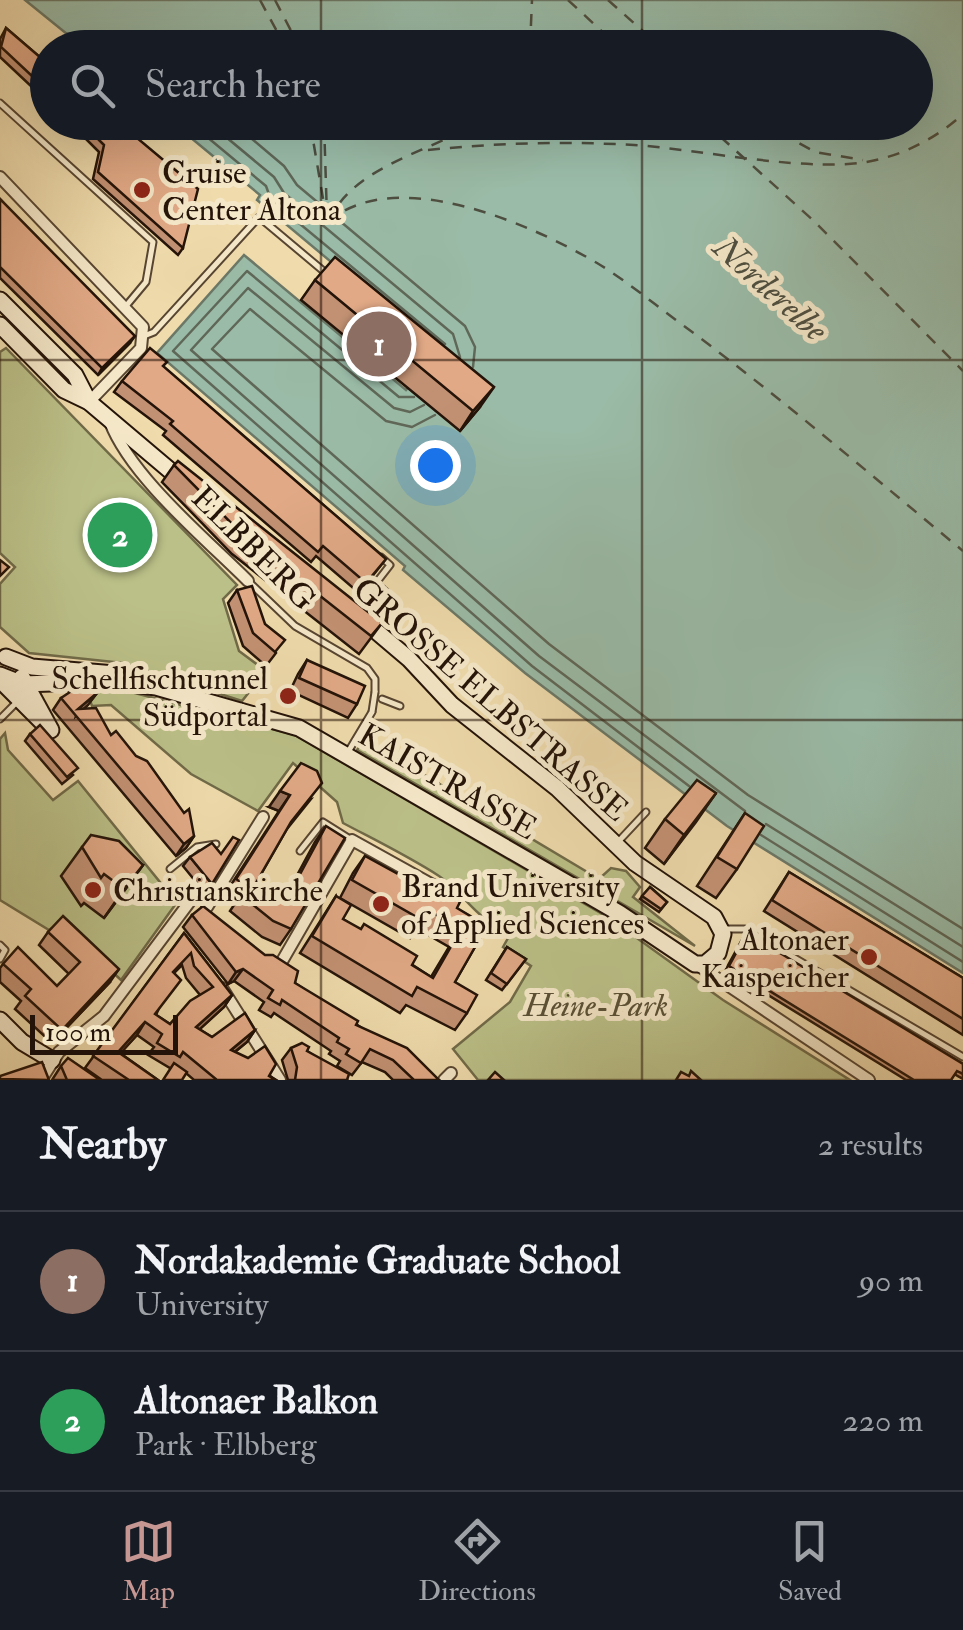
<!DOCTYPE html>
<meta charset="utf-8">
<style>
:root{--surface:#171b24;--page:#242831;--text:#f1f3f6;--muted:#9ea1a6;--line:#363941;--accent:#c59692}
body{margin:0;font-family:"IM FELL Double Pica",serif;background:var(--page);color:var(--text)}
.scale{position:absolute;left:30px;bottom:25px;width:148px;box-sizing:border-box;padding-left:10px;border:5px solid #241308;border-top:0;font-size:28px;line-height:35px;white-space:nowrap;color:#241308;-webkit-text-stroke:8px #f5e8c9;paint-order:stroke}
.you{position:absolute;left:435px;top:465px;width:35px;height:35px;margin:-25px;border:8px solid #fff;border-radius:50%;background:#1a73e8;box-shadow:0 0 0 15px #1a73e833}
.badge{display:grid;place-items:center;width:65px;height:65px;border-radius:50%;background:var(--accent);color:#fff;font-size:32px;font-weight:700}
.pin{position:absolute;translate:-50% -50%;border:5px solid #fff;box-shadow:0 2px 10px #0006}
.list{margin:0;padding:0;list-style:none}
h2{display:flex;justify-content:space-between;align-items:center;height:130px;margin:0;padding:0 40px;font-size:42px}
h2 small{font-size:32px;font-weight:400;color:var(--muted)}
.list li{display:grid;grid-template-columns:65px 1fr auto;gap:30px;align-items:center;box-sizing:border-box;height:140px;padding:0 40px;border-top:2px solid var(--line)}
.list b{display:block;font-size:38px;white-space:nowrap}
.list p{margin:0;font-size:32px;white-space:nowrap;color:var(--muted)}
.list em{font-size:32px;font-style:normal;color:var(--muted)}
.icon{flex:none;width:55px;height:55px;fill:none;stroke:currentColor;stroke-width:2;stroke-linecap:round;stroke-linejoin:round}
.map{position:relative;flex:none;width:963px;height:1080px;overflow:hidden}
.search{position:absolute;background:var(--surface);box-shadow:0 10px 40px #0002;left:30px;right:30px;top:30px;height:110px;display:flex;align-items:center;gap:25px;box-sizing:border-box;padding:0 35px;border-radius:55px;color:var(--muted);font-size:38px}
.sheet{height:410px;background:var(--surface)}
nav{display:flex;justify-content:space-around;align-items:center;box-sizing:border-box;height:140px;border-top:2px solid var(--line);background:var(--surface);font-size:28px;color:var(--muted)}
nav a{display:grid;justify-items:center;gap:5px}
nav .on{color:var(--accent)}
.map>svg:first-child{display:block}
</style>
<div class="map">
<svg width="963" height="1080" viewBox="0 0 963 1080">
<rect width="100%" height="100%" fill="#efdbac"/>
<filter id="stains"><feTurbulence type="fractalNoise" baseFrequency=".002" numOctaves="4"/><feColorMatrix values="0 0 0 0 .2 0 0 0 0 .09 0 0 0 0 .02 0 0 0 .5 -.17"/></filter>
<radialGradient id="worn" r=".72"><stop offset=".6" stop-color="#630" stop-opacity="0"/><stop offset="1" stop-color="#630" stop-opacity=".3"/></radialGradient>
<g fill="#bbc088" stroke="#706a48" stroke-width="2.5">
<polygon points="6,348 237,585 223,599 239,651 266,671 242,701 123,663 29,653 0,627 0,584 15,567 0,553 0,352"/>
<path d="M108,686L295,735L609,918L723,1000L850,1080H478L453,1049L510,1002L531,966L503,947L512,931C479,926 464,892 439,876C408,856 375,840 343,823L337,802L293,763L258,811L191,774L111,705L92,706L86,689Z"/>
<polygon points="5,733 8,750 53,800 78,781 172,897 175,905 121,980 60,923 49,930 0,900 0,739"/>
<polygon points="364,739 599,879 611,868 626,871 640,887 633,897 695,946 357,750"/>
</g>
<polygon fill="#9abba7" stroke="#6b7867" stroke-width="2.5" points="25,0 963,0 963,973 727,826 525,673 403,570 405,566 157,353 244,255 406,390 439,352 257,200 260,195 173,123 916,122 916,48 83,47"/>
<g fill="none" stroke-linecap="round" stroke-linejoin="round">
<g stroke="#5f6758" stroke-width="2.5">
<polyline points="189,122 266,186 271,200 445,344"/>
<polyline points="208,122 274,177 284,193 453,334 460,357"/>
<polyline points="232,122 284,166 297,185 465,326 475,347 473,367"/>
<polyline points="414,397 399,397 247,271 173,351 532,666 689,786"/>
<polyline points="424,405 410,412 394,408 248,288 191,350 539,656 745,811"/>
<polyline points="435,415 412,427 386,421 250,309 212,349 549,644 748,795 963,929"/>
<polyline points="766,824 963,947"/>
<polyline points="761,835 963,962"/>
</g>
<g stroke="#4d4e40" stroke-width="2.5" stroke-dasharray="12 10" stroke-linecap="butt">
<polyline points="260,0 286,48"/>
<polyline points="275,0 300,48"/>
<polyline points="568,0 620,48"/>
<polyline points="608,0 662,48"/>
<polyline points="530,48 532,0"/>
<polyline points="310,122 327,222"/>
<polyline points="324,122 327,217"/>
<polyline points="704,122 815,222 963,371"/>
<polyline points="761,122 815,152 863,160"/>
<path d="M428,150C496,143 565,141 634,145C698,149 818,175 876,160C908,153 939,136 963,114"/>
<path d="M328,222C354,165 428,153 479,122"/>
<path d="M327,223C393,163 531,224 597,263C627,281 655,305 684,326C780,397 871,475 963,551"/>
</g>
<defs>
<g id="lane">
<polyline points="0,103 153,242 146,282 126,306"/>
<polyline points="144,336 154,332 259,217 327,274"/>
<polyline points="248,581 295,626 367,668 375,679 375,692"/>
<polyline points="376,583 394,599"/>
<polyline points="355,610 390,565 381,557"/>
<polyline points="382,699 400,706"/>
<polyline points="0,719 16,703"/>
<polyline points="348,752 372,712"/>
<polyline points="617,843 646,812"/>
<polyline points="300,851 323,822 350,839"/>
<polyline points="170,869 197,847 216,844"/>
<polyline points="725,929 745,929 963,1057"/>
<polyline points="0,945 5,950 0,959"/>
</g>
<g id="street">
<polyline points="0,177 143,327 141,348 89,402"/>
<path d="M110,422C131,477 206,539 248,581"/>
<polyline points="207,907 263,817"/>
<polyline points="281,963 352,840 442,890"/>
<polyline points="696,964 869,1080"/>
<polyline points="222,988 280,1080"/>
<polyline points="41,1080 59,1052 104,1016 194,896"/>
<polyline points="444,1080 451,1073"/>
</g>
<g id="secondary">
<polyline points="0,300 75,375 89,402"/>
<polyline points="0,325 64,390 89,402 186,484"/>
<polyline points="6,657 32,667 115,674"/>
<polyline points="0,675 23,684 110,681 156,687 299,728 619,913 695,964 705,964 718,953 723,934 714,917 635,863 557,788 452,705 409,659 363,620"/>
<polyline points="22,677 51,730"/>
<polyline points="0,680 48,728"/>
<polyline points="0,1020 22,1042 52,1060"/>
</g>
</defs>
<use href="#lane" stroke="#574531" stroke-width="9"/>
<use href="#street" stroke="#574531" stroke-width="14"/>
<use href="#secondary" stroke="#241308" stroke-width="19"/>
<use href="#lane" stroke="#f5e8c9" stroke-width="5"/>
<use href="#street" stroke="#f5e8c9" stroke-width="10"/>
<use href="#secondary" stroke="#f5e8c9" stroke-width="15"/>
<defs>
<polyline id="lane-bridge" points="372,712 375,692"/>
</defs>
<use href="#lane-bridge" stroke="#574531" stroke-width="9" stroke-linecap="butt"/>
<use href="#lane-bridge" stroke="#f5e8c9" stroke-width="5"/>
</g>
<g fill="#c29173" stroke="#241308" stroke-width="2.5" fill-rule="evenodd">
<polygon points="6,28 48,64 48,102 0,57 0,39"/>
<polygon points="69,122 118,122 183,248 178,255 93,179 99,152"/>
<polygon points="0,199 130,343 98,375 0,278"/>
<polygon points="315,280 480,407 460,431 301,300"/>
<polygon points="163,367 386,559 359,593 316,556 311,562 163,435 166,431 114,392 122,381"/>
<polygon points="174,465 382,623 359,654 232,554 162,482"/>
<polygon points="237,590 276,653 266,666 243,646 228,603"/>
<polygon points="307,660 357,704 348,718 290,691 298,674"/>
<polygon points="97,693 84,709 111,735 194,836 186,848 176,856 53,710 61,698"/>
<polygon points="30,734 73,775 62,784 25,741"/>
<polygon points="716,793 664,864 645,848 665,819"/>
<polygon points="311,799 287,829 256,883 282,903 315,842 326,826 291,929 280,945 262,937 230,911 236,902 225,894 279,811 269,807"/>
<polygon points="745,813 737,869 716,898 697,886"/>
<polygon points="82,847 143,865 104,918 84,903 81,906 61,876"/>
<polygon points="365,856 487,926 455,982 467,1013 455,1030 406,1005 400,1013 300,953 336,896 343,919 431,977 449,947 416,928 410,938 340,898 353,873"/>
<polygon points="190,857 212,884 205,893 183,866"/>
<polygon points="789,872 963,978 963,1035 764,911"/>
<polygon points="650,887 667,902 659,912 640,899"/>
<polygon points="192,915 295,983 439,1080 393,1080 385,1072 362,1062 352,1075 337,1066 340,1061 329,1054 331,1051 274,1013 271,1017 259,1010 264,1002 234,981 228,984 183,927"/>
<polygon points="48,932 110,982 52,1043 15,1009 21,1001 0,982 0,968 3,964 57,986 69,974 39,945"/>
<path d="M184,933L232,995L224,1007L199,1029L212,1037L255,1030L247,1042L235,1052L276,1080H194L186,1073L170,1068L148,1055L154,1047L137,1035L120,1053L158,1080H102L85,1068ZM182,965L186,978L200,995L170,1024L156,1015L174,973Z"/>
<polygon points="744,936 963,1064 963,1079 954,1074 951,1080 906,1080 726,969"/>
<polygon points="507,947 526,959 502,990 486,980"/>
<polygon points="291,1048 307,1051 347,1080 288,1080 282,1060"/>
<polygon points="61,1066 100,1080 52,1080"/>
</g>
<g fill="#9e765e" stroke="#241308" stroke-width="2.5">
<polygon points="135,336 130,343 98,375 102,368"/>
<polygon points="494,387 480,407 460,431 473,411"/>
<polygon points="97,693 88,705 76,716 78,709"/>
<polygon points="280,791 290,795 279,811 269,807"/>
<polygon points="716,793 696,822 664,864 684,835"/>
<polygon points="194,836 186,848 176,856 184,844"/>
<polygon points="143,865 122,894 104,918 124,889"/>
<polygon points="119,969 110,982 52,1043 62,1030"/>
<polygon points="243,969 234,981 228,984 236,972"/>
<polygon points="232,995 224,1007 188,1040 196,1027"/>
<polygon points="145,1022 137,1035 110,1065 118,1052"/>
<polygon points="255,1030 247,1042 222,1062 231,1050"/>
</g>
<g fill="#e1a986" stroke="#241308" stroke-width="2.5" fill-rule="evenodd">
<polygon points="6,28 48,64 48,91 1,47"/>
<polygon points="81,122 118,122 198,189 183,248 98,172 104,145"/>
<polygon points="0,199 135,336 102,368 0,267"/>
<polygon points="335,257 494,387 473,411 315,280"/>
<polygon points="150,348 167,362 163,366 386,559 366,583 323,546 318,552 170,424 173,421 122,381"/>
<polygon points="178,461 382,623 371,636 244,536 174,465"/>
<polygon points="0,560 9,567 0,576"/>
<polygon points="252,586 265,624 285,640 275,652 253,633 237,590"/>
<polygon points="307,660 365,686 357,704 299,678"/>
<polygon points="85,682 97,693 78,709 96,708 111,735 116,731 136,756 147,761 184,813 189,809 194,836 184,844 61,698"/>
<polygon points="40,725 78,768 67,777 30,734"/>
<polygon points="301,763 317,771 322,783 291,822 256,883 284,904 326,826 345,838 291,929 273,921 241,895 248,887 236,879 290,795 280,791"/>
<polygon points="697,780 716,793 684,835 665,819"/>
<polygon points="745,813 764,826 737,869 717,857"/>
<polygon points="91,835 119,841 143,865 124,889 104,874 101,878 82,847"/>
<polygon points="233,837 239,840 212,884 190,857 212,843 221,854"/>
<polygon points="365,856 442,898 445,893 460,902 457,908 487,926 455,982 477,995 467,1013 417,987 412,996 312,936 336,896 351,905 343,919 361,929 364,924 417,956 412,965 433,978 461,929 428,910 422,920 352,880"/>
<polygon points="789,872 963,978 963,1019 772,900"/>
<polygon points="650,887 667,902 661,909 642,896"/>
<polygon points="203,906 265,955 273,955 298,971 295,983 358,1021 356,1025 407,1048 439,1080 414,1080 393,1060 370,1049 361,1063 346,1054 349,1049 337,1042 339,1038 282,1000 280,1005 268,998 273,990 243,969 236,972 192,915"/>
<polygon points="63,916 119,969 62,1030 25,996 31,989 3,964 18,947 57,986 80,962 48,932"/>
<path d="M184,933L232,995L196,1027L212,1037L245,1013L255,1030L231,1050L248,1058L265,1046L276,1064L269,1076L276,1080H217L183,1052L180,1057L157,1043L162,1034L145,1022L118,1052L158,1080H129L93,1056ZM191,953L194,966L213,987L190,1001L170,1024L155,1014L181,980L173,972Z"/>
<polygon points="747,933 963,1064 963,1074 957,1071 951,1080 914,1080 729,966"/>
<polygon points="507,947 526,959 507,984 491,973"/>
<polygon points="302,1043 309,1047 307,1051 349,1074 347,1080 295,1080 297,1067 291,1048"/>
<polygon points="68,1058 100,1080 67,1080 61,1066"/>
<polygon points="42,1062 49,1080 0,1079 0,1076"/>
<polygon points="174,1063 187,1072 182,1080 163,1080"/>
<polygon points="691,1071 701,1080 676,1080 681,1072 689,1076"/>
<polygon points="495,1072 504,1080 488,1080"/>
</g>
<path fill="none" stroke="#241308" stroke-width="2.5" stroke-opacity="0.55" d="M321,0V48M642,0V48M321,122V1080M642,122V1080M0,360H963M0,720H963"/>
<g fill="#8f2418" stroke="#f5e8c9" stroke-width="4">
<circle cx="142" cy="190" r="10"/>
<circle cx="288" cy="696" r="10"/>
<circle cx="93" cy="890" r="10"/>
<circle cx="381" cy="904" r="10"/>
<circle cx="869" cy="957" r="10"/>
</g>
<g text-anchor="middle" stroke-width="10" stroke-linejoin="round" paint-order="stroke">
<g font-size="32" fill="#241308" stroke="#f5e8c9" text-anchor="start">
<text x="162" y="183">Cruise<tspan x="162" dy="37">Center Altona</tspan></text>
<text x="268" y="689" text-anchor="end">Schellfischtunnel<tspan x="268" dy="37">Südportal</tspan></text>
<text x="401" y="897">Brand University<tspan x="401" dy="37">of Applied Sciences</tspan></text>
<text x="113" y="901">Christianskirche</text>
<text x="849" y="950" text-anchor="end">Altonaer<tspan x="849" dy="37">Kaispeicher</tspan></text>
</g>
<g font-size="32" fill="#241308" stroke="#f5e8c9">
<text transform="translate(254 548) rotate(45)" y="11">ELBBERG</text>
<text transform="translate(491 699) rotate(41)" y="11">GROSSE ELBSTRASSE</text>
<text transform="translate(448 781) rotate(30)" y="11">KAISTRASSE</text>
</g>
<g font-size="32" font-style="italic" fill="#595035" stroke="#f5e8c9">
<text x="596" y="1016">Heine-Park</text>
</g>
<g font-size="35" font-style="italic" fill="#4d4e40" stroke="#f5e8c9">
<text transform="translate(771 288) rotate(42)" y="12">Norderelbe</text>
</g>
</g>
<rect width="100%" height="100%" filter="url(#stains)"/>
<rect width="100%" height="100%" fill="url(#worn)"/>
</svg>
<div class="scale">100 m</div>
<div class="you"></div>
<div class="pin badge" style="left:379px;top:344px;background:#8d6e63">1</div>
<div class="pin badge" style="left:120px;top:535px;background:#2e9e5b">2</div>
<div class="search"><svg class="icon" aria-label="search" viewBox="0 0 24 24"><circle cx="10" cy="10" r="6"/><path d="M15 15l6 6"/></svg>Search here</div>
</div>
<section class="sheet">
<h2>Nearby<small>2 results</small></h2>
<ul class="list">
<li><span class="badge" style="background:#8d6e63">1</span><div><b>Nordakademie Graduate School</b><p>University</p></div><em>90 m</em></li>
<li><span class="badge" style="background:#2e9e5b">2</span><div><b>Altonaer Balkon</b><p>Park · Elbberg</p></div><em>220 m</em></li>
</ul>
</section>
<nav>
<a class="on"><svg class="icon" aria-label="map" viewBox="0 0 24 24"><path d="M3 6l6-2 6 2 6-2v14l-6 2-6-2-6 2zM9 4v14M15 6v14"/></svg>Map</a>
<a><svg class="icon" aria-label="directions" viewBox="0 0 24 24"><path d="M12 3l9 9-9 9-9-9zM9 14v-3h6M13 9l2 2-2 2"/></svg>Directions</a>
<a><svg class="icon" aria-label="saved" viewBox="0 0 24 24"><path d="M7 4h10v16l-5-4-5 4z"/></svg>Saved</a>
</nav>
